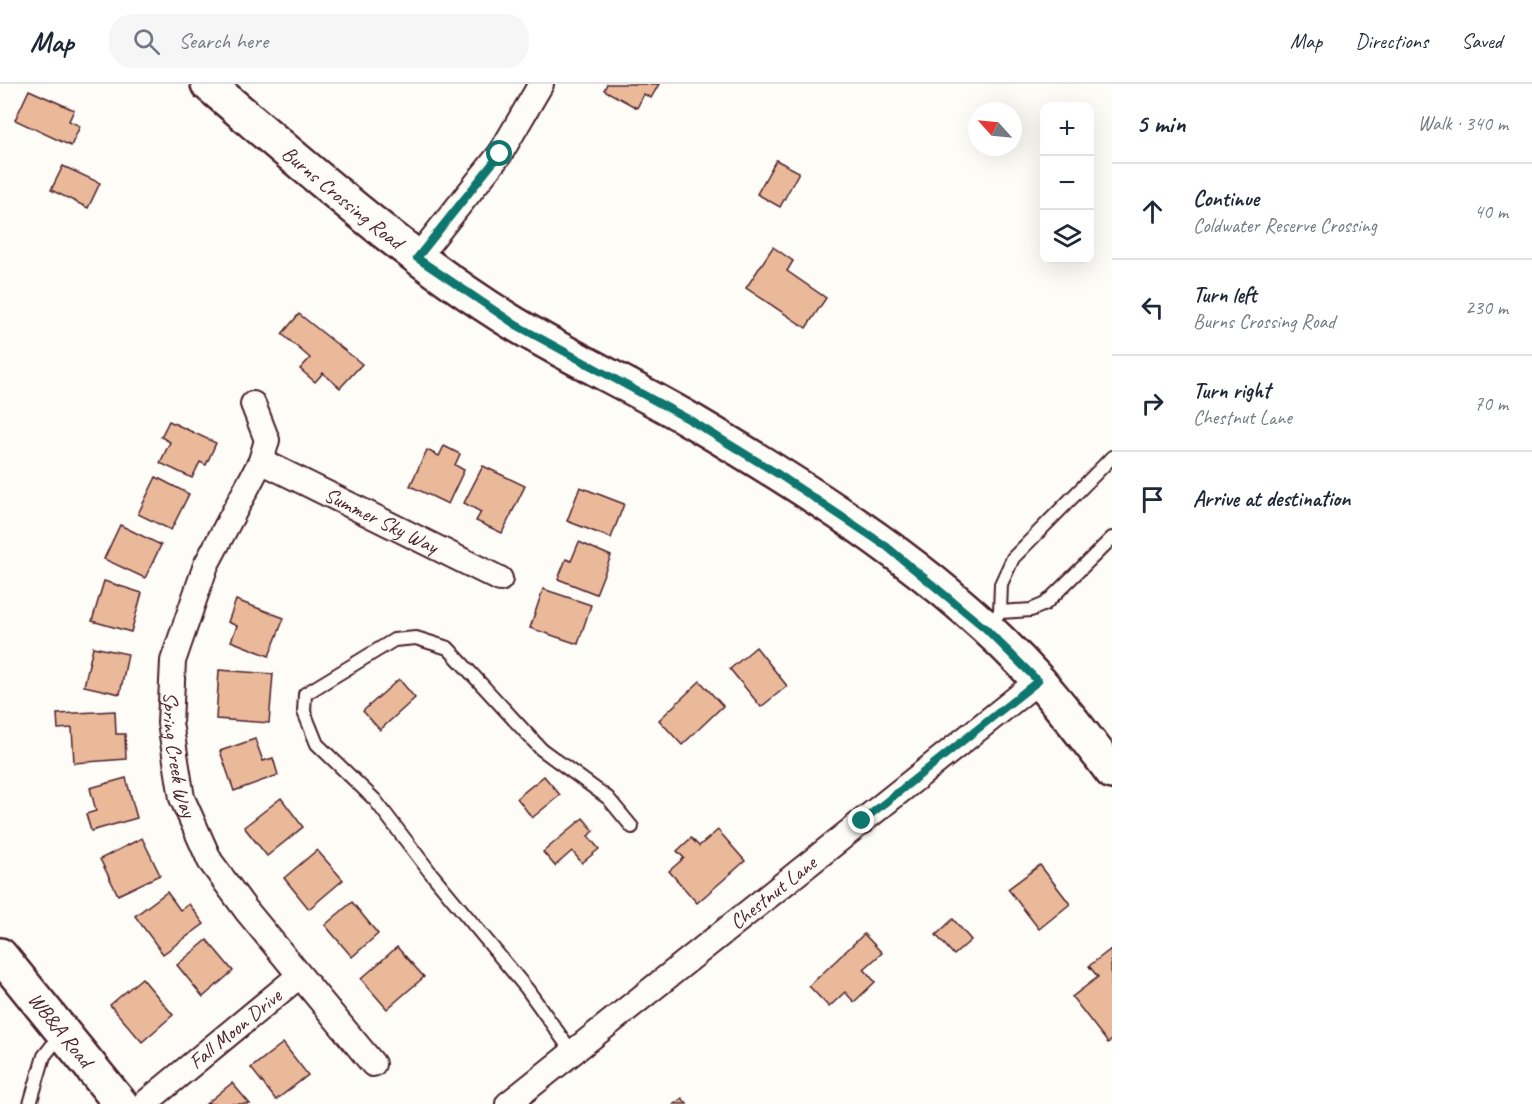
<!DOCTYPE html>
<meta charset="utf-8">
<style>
:root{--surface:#fff;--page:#f6f6f7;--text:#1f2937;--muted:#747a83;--line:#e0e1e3}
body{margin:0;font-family:Caveat,sans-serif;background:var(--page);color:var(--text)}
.controls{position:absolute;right:18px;top:18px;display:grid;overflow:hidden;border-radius:12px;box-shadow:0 6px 24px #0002}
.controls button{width:54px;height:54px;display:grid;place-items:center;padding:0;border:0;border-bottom:2px solid var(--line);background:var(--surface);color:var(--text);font:30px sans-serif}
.compass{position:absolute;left:968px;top:18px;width:54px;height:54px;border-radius:50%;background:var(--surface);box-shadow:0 6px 24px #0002;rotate:297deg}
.stop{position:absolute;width:18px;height:18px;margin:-14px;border:4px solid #0f766e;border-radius:50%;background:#fff}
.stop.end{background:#0f766e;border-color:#fff;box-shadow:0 2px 6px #0008}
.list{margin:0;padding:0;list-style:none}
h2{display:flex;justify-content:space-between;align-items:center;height:78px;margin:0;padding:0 24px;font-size:26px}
h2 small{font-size:20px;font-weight:400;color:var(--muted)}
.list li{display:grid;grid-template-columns:39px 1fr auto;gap:18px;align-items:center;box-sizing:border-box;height:96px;padding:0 24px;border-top:2px solid var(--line)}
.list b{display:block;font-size:22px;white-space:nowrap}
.list p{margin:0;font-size:20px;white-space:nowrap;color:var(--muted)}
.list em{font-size:20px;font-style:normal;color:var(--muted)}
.icon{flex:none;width:33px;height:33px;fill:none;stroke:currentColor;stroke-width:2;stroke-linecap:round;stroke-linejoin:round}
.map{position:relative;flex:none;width:1112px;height:1020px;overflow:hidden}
header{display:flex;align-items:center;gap:36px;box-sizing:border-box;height:84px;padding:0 30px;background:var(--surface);border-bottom:2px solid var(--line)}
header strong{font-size:28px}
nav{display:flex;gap:33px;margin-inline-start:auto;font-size:21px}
.search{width:420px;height:54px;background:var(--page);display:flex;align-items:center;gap:15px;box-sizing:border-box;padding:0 21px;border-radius:24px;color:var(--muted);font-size:22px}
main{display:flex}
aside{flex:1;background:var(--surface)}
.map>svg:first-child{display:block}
</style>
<header>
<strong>Map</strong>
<div class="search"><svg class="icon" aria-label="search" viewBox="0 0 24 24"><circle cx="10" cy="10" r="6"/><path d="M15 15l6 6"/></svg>Search here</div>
<nav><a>Map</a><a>Directions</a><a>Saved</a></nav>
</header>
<main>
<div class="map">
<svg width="1112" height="1020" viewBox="0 0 1112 1020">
<rect width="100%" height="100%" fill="#fdfcf7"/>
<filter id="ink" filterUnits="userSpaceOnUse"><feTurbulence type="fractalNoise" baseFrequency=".0167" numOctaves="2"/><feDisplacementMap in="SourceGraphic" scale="12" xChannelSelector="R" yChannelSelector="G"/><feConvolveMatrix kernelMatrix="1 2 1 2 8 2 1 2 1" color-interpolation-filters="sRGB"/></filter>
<g filter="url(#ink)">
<g fill="#e9b99a" stroke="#4a1f2b" stroke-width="1.5">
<polygon points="607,0 659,0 651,14 644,10 637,24 604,6"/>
<polygon points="29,6 74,26 69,37 80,42 71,62 15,36"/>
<polygon points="776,76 799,88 780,123 757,110"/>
<polygon points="63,82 100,99 88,124 51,106"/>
<polygon points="773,163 793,177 787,187 826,214 806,244 746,204"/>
<polygon points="299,230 362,280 340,304 323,289 315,298 300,285 310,274 282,250"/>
<polygon points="169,337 216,359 206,381 200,378 192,394 160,379 170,358 161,353"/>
<polygon points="444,362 460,370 455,381 464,386 448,420 410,402 427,366 439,372"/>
<polygon points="483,382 525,402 502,449 476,437 481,428 464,419"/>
<polygon points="156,393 189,410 171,446 138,430"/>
<polygon points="580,403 624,420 611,454 567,437"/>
<polygon points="120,441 161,461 145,494 104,475"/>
<polygon points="579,458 611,472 596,510 558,495 566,475 571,477"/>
<polygon points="104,497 142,509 131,548 92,537"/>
<polygon points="543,505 591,521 578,560 530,544"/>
<polygon points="236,516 284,534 269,572 231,557 237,542 228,538"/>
<polygon points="93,563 128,570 120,610 84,602"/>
<polygon points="756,563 787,602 761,623 730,585"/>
<polygon points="219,586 273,590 269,639 216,635"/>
<polygon points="399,595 415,614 380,646 363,627"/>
<polygon points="700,597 723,622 682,661 659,636"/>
<polygon points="115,627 116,650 125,650 126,675 74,679 72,644 58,645 57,630"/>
<polygon points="255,655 263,677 273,674 278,691 234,707 220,667"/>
<polygon points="544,692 560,711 532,734 517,714"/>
<polygon points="126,694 137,734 91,747 86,730 96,727 90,704"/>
<polygon points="281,714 303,743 267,772 244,743"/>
<polygon points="583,734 594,747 588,752 599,765 582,779 572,767 555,782 543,768"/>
<polygon points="718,746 745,777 697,819 669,787 684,774 677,767 691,754 699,762"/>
<polygon points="142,754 160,791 118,811 100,775"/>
<polygon points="317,766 343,796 309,825 284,794"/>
<polygon points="1040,781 1070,820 1039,845 1008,805"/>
<polygon points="167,808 180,826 189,820 204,840 163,870 135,832"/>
<polygon points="352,818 378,850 352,873 325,841"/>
<polygon points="953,835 971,856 954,871 936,851"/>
<polygon points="864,850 882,869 864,885 875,898 854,918 845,908 829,923 809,902"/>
<polygon points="207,856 233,887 203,913 177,881"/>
<polygon points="397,863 424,893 387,925 361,895"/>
<polygon points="1111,865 1112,956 1108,959 1072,913 1098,893 1089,882"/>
<polygon points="142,894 173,931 142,958 110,921"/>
<polygon points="283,959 308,991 276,1016 251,984"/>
<polygon points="232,999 250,1020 206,1020"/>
<polygon points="682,1014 687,1020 674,1020"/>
</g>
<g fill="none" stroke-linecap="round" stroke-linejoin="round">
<defs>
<g id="lane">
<polyline points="1000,528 1031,526 1045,520 1112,454"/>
<polyline points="987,544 1000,528 1001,500 1013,474 1112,373"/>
<polyline points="572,968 527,905 430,788 375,716 317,660 304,628 305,610 394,556 416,554 448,564 541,665 608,714 632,743"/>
<polyline points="30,1020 44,972 62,949"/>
</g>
<g id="street">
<polyline points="417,174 500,70 541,0"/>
<path id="s1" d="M253,320L267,356L261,377L206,481L173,577L170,639L182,714L210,777L246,826L373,980"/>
<path id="s2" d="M261,377L500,495"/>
<path id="s3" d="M144,1020L299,892"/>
<path id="s4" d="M508,1020L1038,597"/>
</g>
<g id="secondary">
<path id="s5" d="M208,0C307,84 404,172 515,240C573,275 634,303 692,337C814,409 945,492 1040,598C1065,627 1089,657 1112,688"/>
<path id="s6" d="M0,871L121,1020"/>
</g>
</defs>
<use href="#lane" stroke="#4a1f2b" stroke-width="16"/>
<use href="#street" stroke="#4a1f2b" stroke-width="28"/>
<use href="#secondary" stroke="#4a1f2b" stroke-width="38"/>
<use href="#lane" stroke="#fdfcf7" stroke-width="12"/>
<use href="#street" stroke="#fdfcf7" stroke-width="24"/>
<use href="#secondary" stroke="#fdfcf7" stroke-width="33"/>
</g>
</g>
<g fill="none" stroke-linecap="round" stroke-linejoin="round" filter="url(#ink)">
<polyline stroke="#0f766e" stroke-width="8" points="500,70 417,174 516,241 690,336 778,390 886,462 986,545 1038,597 862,737"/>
</g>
<g text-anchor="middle" stroke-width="4.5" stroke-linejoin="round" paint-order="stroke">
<g font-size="21" fill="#4a1f2b" stroke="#fdfcf7">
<text dy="7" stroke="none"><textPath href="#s5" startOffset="176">Burns Crossing Road</textPath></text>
<text dy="7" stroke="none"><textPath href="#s2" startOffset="134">Summer Sky Way</textPath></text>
<text dy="7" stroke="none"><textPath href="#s1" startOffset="374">Spring Creek Way</textPath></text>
<text dy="7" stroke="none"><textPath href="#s4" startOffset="339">Chestnut Lane</textPath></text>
<text dy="7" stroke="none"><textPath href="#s3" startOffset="118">Fall Moon Drive</textPath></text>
<text dy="7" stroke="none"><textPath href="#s6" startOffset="96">WB&amp;A Road</textPath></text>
</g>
</g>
</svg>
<div class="controls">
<button>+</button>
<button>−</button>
<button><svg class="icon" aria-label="layers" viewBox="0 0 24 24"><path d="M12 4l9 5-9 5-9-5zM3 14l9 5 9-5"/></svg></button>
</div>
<svg class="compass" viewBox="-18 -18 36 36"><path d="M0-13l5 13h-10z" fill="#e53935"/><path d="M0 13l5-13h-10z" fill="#747a83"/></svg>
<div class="stop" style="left:500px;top:70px"></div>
<div class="stop end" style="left:862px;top:737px"></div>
</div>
<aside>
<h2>5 min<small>Walk · 340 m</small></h2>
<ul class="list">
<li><svg class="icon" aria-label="ahead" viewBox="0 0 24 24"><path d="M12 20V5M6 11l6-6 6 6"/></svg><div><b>Continue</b><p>Coldwater Reserve Crossing</p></div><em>40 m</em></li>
<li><svg class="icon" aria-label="left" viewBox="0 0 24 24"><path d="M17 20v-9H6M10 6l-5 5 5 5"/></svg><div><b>Turn left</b><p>Burns Crossing Road</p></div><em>230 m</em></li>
<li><svg class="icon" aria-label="right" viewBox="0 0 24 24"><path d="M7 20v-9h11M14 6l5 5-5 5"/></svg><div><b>Turn right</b><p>Chestnut Lane</p></div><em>70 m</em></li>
<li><svg class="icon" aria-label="arrive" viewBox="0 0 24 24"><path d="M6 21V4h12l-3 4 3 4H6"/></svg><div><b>Arrive at destination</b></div></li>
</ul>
</aside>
</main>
